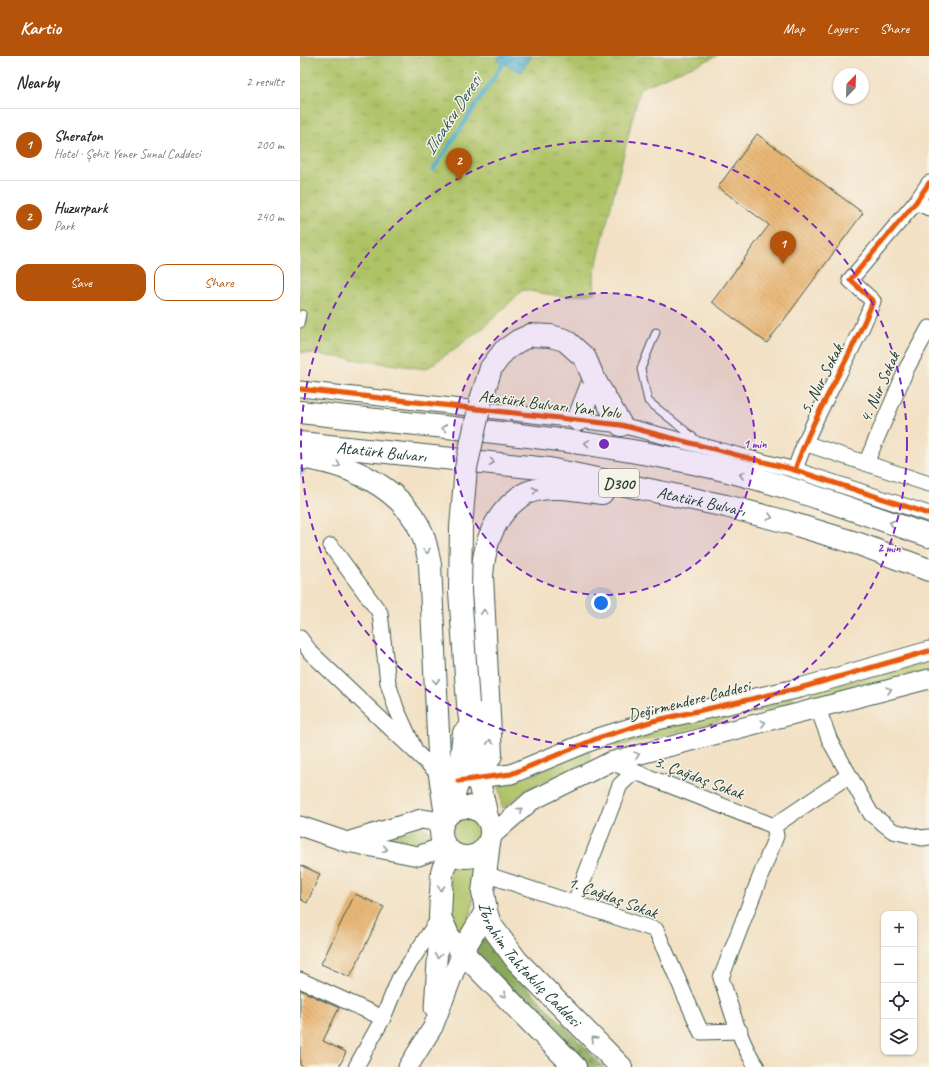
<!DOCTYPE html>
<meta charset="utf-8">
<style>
:root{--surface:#fff;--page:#f7f7f7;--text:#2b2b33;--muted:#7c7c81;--line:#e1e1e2;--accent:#b45309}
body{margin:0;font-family:Caveat,sans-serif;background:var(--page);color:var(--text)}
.controls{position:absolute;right:12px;bottom:12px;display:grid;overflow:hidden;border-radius:8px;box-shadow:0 1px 3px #0004}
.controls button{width:36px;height:36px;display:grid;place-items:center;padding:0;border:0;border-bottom:1px solid var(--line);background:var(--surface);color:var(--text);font:20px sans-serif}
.compass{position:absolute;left:533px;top:12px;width:36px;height:36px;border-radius:50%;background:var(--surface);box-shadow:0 1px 3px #0004;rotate:23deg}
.you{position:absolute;left:301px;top:547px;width:14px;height:14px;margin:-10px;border:3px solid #fff;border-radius:50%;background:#1a73e8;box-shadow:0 0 0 6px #1a73e833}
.badge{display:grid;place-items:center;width:26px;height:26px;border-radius:50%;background:var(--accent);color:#fff;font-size:13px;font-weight:700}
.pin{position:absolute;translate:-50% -33px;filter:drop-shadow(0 1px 2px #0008)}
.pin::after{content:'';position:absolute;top:21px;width:14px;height:12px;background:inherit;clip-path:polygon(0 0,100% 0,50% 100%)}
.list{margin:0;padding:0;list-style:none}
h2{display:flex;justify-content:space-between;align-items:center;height:52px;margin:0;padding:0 16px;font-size:17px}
h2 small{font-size:13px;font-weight:400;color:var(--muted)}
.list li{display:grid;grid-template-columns:26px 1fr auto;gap:12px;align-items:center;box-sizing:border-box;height:72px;padding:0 16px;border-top:1px solid var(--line)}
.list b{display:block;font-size:15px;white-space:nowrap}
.list p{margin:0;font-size:13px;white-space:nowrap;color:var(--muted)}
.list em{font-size:13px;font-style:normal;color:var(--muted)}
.actions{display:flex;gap:8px;padding:12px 16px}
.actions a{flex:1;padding:9px 0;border:1px solid var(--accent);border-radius:12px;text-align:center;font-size:14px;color:var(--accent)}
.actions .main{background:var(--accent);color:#fff}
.icon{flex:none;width:22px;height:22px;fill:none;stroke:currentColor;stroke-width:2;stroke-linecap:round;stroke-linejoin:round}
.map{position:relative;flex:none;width:629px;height:1011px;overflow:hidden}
header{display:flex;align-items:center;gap:24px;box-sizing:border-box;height:56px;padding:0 20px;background:var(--accent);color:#fff}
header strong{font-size:19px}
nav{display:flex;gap:22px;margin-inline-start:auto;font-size:14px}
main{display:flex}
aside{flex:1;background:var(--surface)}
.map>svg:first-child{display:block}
</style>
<header>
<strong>Kartio</strong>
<nav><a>Map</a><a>Layers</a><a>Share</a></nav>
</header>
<main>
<aside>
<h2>Nearby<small>2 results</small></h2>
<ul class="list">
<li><span class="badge">1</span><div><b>Sheraton</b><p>Hotel · Şehit Yener Sunal Caddesi</p></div><em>200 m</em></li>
<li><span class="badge">2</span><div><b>Huzurpark</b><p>Park</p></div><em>240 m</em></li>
</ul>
<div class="actions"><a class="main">Save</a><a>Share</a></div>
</aside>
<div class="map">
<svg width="629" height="1011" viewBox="0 0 629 1011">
<defs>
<pattern id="forest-firs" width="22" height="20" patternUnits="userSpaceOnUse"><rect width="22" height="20" fill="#8aa85b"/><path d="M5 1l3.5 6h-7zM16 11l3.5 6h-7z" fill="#708a4c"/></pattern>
<pattern id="park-tufts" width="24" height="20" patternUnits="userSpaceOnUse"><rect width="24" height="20" fill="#aec266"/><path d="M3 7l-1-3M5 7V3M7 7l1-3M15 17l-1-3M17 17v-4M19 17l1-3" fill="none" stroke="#8d9f55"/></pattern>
<pattern id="water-waves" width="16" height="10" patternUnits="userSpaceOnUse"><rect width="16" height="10" fill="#54b0d2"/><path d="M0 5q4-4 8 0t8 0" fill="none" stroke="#4590ab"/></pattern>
<pattern id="building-back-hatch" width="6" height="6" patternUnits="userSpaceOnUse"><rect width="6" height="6" fill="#e9b776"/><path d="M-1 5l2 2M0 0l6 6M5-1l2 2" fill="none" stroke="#c79e67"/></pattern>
</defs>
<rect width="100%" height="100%" fill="#f7f3e8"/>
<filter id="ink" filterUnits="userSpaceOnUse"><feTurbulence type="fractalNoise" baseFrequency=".025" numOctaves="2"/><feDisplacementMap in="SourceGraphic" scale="8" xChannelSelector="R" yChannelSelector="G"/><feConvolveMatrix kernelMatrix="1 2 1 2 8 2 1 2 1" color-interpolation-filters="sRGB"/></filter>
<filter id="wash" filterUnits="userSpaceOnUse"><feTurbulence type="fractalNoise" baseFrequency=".012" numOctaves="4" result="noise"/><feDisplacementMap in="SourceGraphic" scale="16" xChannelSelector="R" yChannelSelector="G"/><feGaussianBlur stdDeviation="0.9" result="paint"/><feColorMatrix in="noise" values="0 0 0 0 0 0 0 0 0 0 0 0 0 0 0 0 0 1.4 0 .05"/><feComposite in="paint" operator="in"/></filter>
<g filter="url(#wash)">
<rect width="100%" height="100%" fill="#f2e1c4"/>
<g fill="#aec266" stroke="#66804d">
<polygon points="629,605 629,616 514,644 510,635 587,617"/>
<polygon points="492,640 495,646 316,691 312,685"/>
<polygon points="286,695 290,697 290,706 228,733 202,753 199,729 233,719"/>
<circle cx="167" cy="776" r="14"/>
<polygon points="122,771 130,777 131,784 127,790 72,787"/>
<path d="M178,807L169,871L162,880L157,877C151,855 149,832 150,810Z"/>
</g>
<polygon fill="url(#forest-firs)" stroke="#547248" points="183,873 206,909 304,1011 286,1011 173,894"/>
<polygon fill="url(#park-tufts)" stroke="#66804d" points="0,0 417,0 340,32 294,219 295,237 266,241 223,234 182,273 126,313 0,296"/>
<polygon fill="url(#water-waves)" stroke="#3a7683" points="198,0 232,0 221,16 199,5"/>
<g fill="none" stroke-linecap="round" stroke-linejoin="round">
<g stroke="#54b0d2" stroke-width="4">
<polyline points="133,114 208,0"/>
<polyline points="0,418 7,409"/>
</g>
</g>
<g id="blocks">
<g fill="url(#building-back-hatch)">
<polygon points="457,78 563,157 467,287 412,246 469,169 418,131"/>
<polygon points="0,809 20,818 7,847 0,843"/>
<polygon points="55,838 84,851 50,921 21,908"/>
<polygon points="0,934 39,952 23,985 46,996 39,1011 4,1011 0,1009"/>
</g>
</g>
</g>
<g filter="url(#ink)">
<use href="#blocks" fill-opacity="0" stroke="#3f564a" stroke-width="1"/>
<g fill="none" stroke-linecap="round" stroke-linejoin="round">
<defs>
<g id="service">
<polyline points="0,268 2,258"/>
<polyline points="356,276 341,313 348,345 398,385"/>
</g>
<g id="minor">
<polyline points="616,146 629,152"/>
<polyline points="0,333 321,369 495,414 629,458"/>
<polyline points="504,387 629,428"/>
<polyline points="566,407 607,312 629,272"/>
<path d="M495,414C514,355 551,303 573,245L550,224L616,146L629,127"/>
<polyline points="31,490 80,557 88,627 96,652 116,696"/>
<polyline points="0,582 11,597 140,719"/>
<polyline points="518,653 530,685 571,758 593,775 622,782 629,781"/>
<polyline points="310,706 474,770"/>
<polyline points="474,770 548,720"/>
<polyline points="185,818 356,874 401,976 440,975"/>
<polyline points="275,846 320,729 334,716"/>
<polyline points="0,924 83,962"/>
<polyline points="56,1011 83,962 99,923 140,861"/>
<path d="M457,1011C439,986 431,951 421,922L476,780L474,770"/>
</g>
<g id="tertiary">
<polyline points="167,723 211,718 298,682 353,665 500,632 629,595"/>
<polyline points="0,770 47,786 118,800 146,790"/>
<polyline points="191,780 231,745 310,706 629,623"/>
<polyline points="50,785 121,763 143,766"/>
<polyline points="134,952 140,861"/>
<polyline points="108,1011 133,971 162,896"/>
</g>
<g id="primary">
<polyline points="278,364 294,323 321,369"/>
<path d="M0,401C47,407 102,431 122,477C126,487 128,499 130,509L140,719L146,760"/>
<polyline points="168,648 178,722 187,761"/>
<circle cx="166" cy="776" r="25"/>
<polyline points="149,757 158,725 164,677"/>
<path id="s1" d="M189,786L183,836L186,855L190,868L217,905L321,1011"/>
<polyline points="150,795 142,816 140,861 149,881 162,896 275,1011"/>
<polyline points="162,896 186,855"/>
</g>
<g id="trunk">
<path d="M0,356C133,371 267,379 398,408C477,425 553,454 629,480"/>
<path id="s2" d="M0,387L249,413L426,450L487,466L559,488L629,514"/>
<path d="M178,722L191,699L182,520C184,493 190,470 209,450C215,445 221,438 229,436C252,428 278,434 302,437"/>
</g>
</defs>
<use href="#service" stroke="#3f564a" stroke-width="9"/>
<use href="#minor" stroke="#3f564a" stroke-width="17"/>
<use href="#tertiary" stroke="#3f564a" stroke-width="21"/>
<use href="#primary" stroke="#3f564a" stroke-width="24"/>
<use href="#trunk" stroke="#3f564a" stroke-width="24"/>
<use href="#service" stroke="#fff" stroke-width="7"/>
<use href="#minor" stroke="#fff" stroke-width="15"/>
<use href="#tertiary" stroke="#fff" stroke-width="19"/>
<use href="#primary" stroke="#fff" stroke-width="22"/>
<use href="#trunk" stroke="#fff" stroke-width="22"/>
<defs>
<polyline id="primary-bridge" points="168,648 160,536 161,471 166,412 181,344 191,312 204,295 218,285 231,279 250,280 265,284 285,302 294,323"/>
</defs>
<use href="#primary-bridge" stroke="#3f564a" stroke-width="24" stroke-linecap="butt"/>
<use href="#primary-bridge" stroke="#fff" stroke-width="22"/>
<defs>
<g id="cycleway">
<polyline points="0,333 321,369 495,414 629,458"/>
<path d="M495,414C514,355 551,303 573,245L550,224L616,146L629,127"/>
<polyline points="158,725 211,718 298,682 353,665 500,632 629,595"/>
</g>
</defs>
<use href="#cycleway" stroke="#f7f3e8" stroke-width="8"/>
<use href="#cycleway" stroke="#e8590c" stroke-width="5"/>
</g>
<defs><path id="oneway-chevron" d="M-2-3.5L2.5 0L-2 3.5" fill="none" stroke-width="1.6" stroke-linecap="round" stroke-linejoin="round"/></defs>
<g stroke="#8f9e9a">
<use href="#oneway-chevron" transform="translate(144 372) rotate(-174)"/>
<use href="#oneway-chevron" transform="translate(287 387) rotate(-171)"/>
<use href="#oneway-chevron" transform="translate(192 406) rotate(7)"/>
<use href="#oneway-chevron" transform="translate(38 409) rotate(20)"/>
<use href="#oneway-chevron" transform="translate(442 419) rotate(-165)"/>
<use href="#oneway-chevron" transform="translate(235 434) rotate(-11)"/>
<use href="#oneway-chevron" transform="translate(470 461) rotate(15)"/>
<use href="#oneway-chevron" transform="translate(592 467) rotate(-161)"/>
<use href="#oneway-chevron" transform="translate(127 495) rotate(76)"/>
<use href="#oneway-chevron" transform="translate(184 556) rotate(-93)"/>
<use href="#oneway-chevron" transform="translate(136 625) rotate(87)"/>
<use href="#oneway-chevron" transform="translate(589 634) rotate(-15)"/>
<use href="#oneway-chevron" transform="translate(463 667) rotate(-15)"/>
<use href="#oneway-chevron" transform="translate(190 686) rotate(-93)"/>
<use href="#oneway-chevron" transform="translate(337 699) rotate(-15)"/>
<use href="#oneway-chevron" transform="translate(220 754) rotate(-42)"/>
<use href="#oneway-chevron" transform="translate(85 793) rotate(11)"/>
<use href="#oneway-chevron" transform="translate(141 832) rotate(92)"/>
<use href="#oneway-chevron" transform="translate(138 900) rotate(94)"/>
<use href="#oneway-chevron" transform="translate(204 939) rotate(45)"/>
<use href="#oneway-chevron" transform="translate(294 983) rotate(-134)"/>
</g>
</g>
<circle cx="304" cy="388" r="151" fill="#7b2cbf" fill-opacity=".12"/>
<g fill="none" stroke="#7b2cbf" stroke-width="2" stroke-dasharray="7 5">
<circle cx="304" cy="388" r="151"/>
<circle cx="304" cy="388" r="303"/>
</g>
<g text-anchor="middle" stroke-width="3" stroke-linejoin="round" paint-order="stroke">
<rect fill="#f7f3e8" stroke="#60746a" stroke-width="1" x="299" y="413" width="40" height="28" rx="3"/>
<g font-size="16" font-weight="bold" fill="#1f3d34">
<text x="319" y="433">D300</text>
</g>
<g font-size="17" fill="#1f3d34" stroke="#f7f3e8">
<text transform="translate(521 323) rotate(-63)" y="6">5. Nur Sokak</text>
<text transform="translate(579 331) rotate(-66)" y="6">4. Nur Sokak</text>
<text transform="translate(250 348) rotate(7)" y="6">Atatürk Bulvarı Yan Yolu</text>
<text dy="6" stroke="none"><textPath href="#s2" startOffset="82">Atatürk Bulvarı</textPath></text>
<text dy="6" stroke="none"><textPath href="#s2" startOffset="406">Atatürk Bulvarı</textPath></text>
<text transform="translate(389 644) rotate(-14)" y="6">Değirmendere Caddesi</text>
<text transform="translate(399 721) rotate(21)" y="6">3. Çağdaş Sokak</text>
<text transform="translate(313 841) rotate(20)" y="6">1. Çağdaş Sokak</text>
<text dy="6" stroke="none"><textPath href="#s1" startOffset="139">İbrahim Tahtakılıç Caddesi</textPath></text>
</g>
<g font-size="18" font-style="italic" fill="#2c5a5c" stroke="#f7f3e8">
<text transform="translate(152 59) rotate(-57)" y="6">Ilıcaksu Deresi</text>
</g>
</g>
<circle cx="304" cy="388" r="6" fill="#7b2cbf" stroke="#f7f3e8" stroke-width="2"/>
<g font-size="12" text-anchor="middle" font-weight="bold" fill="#7b2cbf" stroke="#f7f3e8" stroke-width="3" stroke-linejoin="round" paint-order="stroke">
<text x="455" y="392">1 min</text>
<text x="589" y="496">2 min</text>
</g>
</svg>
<div class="controls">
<button>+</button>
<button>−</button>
<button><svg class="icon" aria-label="locate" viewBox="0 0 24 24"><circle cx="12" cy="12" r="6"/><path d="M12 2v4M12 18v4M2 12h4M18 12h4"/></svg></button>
<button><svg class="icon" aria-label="layers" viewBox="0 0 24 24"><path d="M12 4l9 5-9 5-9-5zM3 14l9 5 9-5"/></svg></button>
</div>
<svg class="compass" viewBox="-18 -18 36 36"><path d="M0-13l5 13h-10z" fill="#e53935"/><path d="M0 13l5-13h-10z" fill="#7c7c81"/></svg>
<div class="you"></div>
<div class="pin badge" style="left:483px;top:208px">1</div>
<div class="pin badge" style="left:159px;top:125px">2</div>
</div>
</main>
